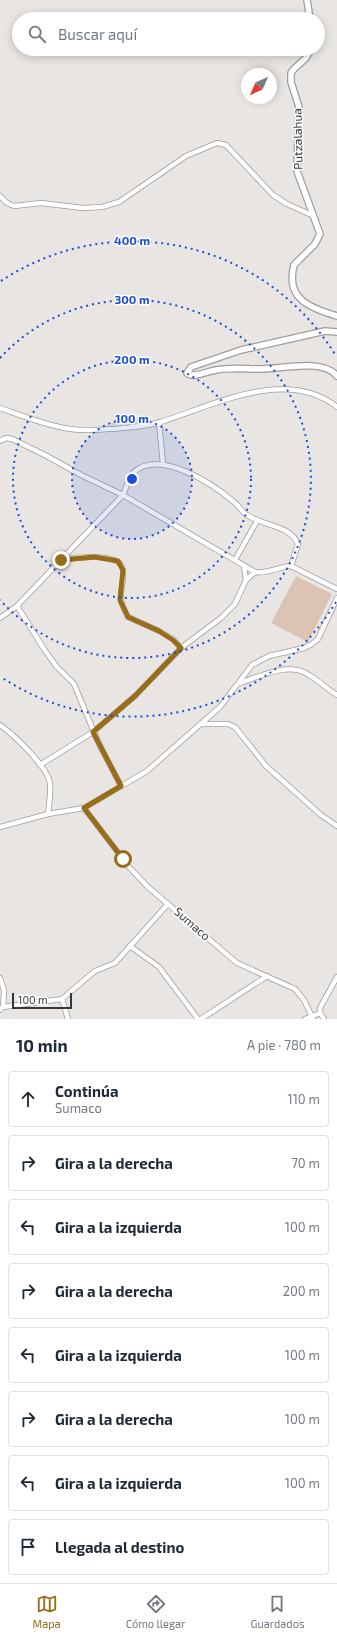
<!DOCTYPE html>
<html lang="es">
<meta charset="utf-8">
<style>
:root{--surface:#fff;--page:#f6f6f7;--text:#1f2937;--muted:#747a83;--line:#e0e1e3;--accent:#976d19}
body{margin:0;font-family:"Exo 2",sans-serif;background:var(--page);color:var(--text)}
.compass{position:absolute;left:241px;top:68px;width:36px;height:36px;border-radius:50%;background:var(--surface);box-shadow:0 2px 10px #0003;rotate:225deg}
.scale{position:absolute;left:12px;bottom:10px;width:60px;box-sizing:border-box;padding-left:4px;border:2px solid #383736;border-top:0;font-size:11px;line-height:14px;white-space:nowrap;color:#383736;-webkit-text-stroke:3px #fff;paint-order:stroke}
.stop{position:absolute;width:12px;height:12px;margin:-9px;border:3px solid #976d19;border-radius:50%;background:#fff}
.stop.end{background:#976d19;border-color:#fff;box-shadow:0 1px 4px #0008}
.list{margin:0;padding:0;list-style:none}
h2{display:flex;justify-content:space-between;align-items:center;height:52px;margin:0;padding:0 16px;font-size:17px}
h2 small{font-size:13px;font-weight:400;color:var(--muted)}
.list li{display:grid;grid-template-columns:26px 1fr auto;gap:12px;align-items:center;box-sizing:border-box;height:56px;margin:0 8px 8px;padding:0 8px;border:1px solid var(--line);border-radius:4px}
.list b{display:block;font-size:15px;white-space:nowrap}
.list p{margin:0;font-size:13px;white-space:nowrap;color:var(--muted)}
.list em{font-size:13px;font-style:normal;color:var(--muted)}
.icon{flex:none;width:22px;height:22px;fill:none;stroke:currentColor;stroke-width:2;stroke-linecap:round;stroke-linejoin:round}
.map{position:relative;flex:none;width:337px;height:1019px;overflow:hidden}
.search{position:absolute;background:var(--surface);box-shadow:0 2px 10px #0003;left:12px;right:12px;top:12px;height:44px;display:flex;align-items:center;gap:10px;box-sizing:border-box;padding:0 14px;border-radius:22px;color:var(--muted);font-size:15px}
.sheet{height:564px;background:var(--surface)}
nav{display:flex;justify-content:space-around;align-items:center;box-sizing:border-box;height:56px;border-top:1px solid var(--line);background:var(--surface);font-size:11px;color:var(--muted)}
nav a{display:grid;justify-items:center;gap:2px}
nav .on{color:var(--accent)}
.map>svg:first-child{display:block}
</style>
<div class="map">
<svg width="337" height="1019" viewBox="0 0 337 1019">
<rect width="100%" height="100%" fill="#e8e5e2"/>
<polygon fill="#dbc4b3" points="296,576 332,594 308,642 271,623"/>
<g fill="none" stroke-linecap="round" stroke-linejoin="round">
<defs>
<g id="minor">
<polyline points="0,196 7,203 14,206 41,203 83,208 102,207 119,202 186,156 217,143 226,145 273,195 287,204 314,216"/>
<path d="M0,408C26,417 60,431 88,430C106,430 144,427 161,422C214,405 286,367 337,407"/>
<polyline points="159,422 163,464"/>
<path d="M0,441L6,438L12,439L43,454L83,476L123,495L255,572C268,574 278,567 291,566"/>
<path d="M61,560C74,558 121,551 123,570C125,592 114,592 128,617L159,631L173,639L181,648"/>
<polyline points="235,560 257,521"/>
<polyline points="244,566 246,580"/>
<polyline points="17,606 44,649 56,666 74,684 99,744 121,786"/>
<path d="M0,618L17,606L123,495C126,489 128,478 133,473C159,448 213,484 234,502C238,505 241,510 244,513C260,526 290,524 298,544L291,566L337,589"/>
<path d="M240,683C261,676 289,661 309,675C319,681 327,689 337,695"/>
<polyline points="203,724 228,724 235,727 266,766 321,815 337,826"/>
<path d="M0,725C14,735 47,766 50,783C51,793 49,804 48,814"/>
<polyline points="40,765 93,732 135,696 181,648 221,618 235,604 246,580 255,572"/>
<polyline points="84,808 129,867 148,887 237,963 295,989 304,1000 313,1019"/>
<polyline points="0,827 48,814 84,808 147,771 220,707 252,665 269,656 304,648 312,644 318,639 337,598"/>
<polyline points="130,946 159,967 198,1019"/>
<polyline points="0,978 4,990 3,1007"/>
<polyline points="0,1010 3,1007 62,999"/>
<polyline points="68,1019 62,999 95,971 115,963 168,904"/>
<polyline points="201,1019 267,976"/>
<polyline points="305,1019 320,1013"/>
<polyline points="324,1019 320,1013 320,1008 337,977"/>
</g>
<g id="tertiary">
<polyline points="307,0 310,19"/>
<path d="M311,49L306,58L294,69L291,73V82L299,107L297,171L320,234L315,244L294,265C285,299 310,308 337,316"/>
<path d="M337,332L325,331L241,350L191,367L187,373C192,379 208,371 216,370C231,367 247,369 262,369C282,369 323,358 337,376"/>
</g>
</defs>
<use href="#minor" stroke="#a09d9b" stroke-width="6"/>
<use href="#tertiary" stroke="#a09d9b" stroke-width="8"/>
<use href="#minor" stroke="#fff" stroke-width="4.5"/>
<use href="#tertiary" stroke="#fff" stroke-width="5.5"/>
</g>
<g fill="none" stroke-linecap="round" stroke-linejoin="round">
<polyline stroke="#976d19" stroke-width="5" points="61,560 95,557 118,561 123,570 120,600 128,617 159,631 173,640 181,648 135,696 93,732 121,786 84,808 123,859"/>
</g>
<circle cx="132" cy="479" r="60" fill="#1d4ed8" fill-opacity=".12"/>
<g fill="none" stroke="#1d4ed8" stroke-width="2" stroke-dasharray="2 4">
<circle cx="132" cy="479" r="60"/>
<circle cx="132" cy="479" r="119"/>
<path d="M0 358A179 179 0 1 1 0 600"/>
<path d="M336 602A238 238 0 0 1 1 677M1 281A238 238 0 0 1 336 356"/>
</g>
<g text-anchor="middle" stroke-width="3" stroke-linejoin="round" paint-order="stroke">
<g font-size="12" fill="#383736" stroke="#fff">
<text transform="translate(298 139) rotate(-91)" y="4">Putzalahua</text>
<text transform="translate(192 924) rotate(41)" y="4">Sumaco</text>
</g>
</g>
<circle cx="132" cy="479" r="6" fill="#1d4ed8" stroke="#fff" stroke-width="2"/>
<g font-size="12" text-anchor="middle" font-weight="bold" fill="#1d4ed8" stroke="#fff" stroke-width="3" stroke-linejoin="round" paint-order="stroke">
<text x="132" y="245">400 m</text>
<text x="132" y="304">300 m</text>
<text x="132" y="364">200 m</text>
<text x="132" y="423">100 m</text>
</g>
</svg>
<svg class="compass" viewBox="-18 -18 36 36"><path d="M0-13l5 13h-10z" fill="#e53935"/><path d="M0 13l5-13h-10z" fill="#747a83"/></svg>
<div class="scale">100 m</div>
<div class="stop" style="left:123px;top:859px"></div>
<div class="stop end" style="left:61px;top:560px"></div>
<div class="search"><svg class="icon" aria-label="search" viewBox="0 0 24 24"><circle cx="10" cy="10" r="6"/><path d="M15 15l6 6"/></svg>Buscar aquí</div>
</div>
<section class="sheet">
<h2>10 min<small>A pie · 780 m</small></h2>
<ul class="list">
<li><svg class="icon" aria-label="ahead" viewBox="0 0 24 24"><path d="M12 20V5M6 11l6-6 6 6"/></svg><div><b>Continúa</b><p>Sumaco</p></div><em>110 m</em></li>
<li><svg class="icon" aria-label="right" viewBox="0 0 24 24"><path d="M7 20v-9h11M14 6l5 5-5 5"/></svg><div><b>Gira a la derecha</b></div><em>70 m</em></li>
<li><svg class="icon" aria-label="left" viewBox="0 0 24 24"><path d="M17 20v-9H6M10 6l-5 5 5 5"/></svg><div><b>Gira a la izquierda</b></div><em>100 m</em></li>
<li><svg class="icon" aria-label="right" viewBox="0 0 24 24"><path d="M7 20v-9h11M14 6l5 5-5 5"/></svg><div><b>Gira a la derecha</b></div><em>200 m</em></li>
<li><svg class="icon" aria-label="left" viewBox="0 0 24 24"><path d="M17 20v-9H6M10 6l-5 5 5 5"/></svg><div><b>Gira a la izquierda</b></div><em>100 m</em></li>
<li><svg class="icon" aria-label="right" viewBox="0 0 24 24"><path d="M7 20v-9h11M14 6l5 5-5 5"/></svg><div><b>Gira a la derecha</b></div><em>100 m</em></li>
<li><svg class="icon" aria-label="left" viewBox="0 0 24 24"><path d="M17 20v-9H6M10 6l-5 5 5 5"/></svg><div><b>Gira a la izquierda</b></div><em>100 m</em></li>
<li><svg class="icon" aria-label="arrive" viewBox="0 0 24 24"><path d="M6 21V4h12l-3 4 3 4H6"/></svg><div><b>Llegada al destino</b></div></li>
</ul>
</section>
<nav>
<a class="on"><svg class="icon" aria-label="map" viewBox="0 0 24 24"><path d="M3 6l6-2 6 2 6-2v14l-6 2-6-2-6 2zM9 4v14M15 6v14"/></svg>Mapa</a>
<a><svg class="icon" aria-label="directions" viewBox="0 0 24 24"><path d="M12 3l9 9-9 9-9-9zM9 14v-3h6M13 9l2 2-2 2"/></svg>Cómo llegar</a>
<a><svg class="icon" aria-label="saved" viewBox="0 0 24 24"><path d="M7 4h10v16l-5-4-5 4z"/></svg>Guardados</a>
</nav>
